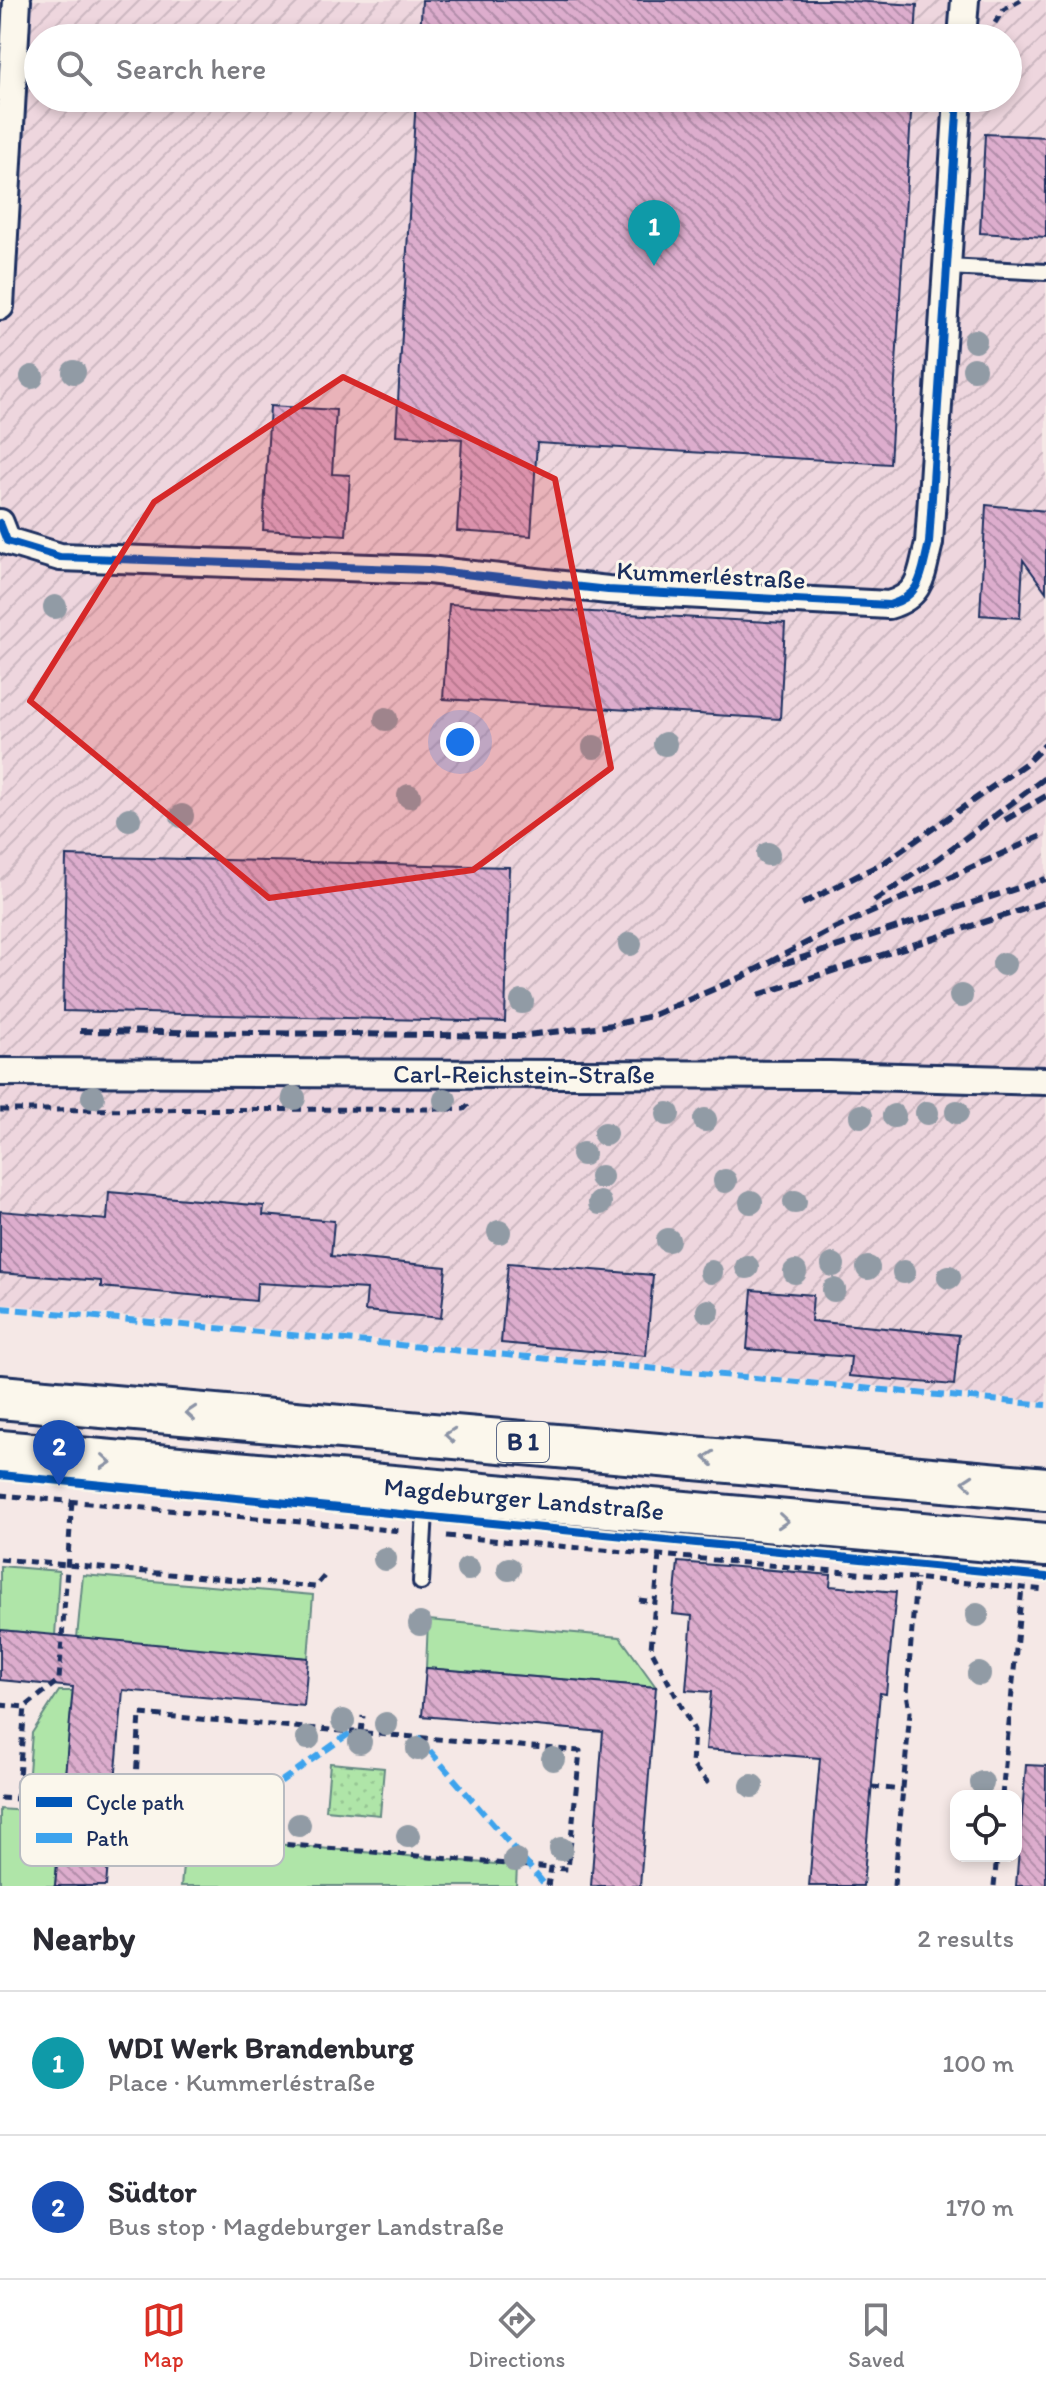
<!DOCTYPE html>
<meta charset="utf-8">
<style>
:root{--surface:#fff;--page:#f2f2f3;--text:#2b2b33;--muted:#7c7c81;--line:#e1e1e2;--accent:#d93025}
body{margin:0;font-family:Itim,sans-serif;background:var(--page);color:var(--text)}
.controls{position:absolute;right:24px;bottom:24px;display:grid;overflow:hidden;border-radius:16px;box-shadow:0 4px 12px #0003}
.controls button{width:72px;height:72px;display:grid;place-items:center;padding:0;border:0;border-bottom:2px solid var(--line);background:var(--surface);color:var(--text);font:40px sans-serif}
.you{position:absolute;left:460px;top:742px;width:28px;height:28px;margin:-20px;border:6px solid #fff;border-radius:50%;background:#1a73e8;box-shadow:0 0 0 12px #1a73e833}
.badge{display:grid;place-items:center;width:52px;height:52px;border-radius:50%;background:var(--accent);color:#fff;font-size:26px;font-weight:700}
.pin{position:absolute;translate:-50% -66px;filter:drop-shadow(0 2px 4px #0008)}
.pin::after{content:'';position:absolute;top:42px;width:28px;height:24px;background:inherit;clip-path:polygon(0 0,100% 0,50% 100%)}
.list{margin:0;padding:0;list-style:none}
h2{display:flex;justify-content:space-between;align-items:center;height:104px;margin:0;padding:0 32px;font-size:34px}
h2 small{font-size:26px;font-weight:400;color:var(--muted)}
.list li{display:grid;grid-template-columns:52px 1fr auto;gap:24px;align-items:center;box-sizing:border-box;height:144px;padding:0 32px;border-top:2px solid var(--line)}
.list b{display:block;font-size:30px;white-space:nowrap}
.list p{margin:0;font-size:26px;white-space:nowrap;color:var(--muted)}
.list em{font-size:26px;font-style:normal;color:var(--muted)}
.icon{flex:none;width:44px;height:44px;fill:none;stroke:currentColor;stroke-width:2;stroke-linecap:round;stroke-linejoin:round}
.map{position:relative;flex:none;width:1046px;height:1886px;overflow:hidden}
.search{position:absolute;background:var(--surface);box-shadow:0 4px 12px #0003;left:24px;right:24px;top:24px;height:88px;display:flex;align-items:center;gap:20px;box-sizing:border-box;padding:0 28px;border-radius:44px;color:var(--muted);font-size:30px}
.sheet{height:392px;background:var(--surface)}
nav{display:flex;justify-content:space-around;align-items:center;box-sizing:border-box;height:112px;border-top:2px solid var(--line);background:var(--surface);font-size:22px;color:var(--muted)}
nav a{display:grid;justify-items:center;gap:4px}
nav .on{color:var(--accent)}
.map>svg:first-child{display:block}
</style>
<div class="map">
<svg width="1046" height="1886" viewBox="0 0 1046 1886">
<defs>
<pattern id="industrial-furrows" width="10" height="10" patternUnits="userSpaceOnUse" patternTransform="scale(2)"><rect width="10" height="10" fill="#eed6de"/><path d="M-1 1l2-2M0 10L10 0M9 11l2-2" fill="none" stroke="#ccb8c1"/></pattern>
<pattern id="park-dots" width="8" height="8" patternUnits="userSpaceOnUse" patternTransform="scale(2)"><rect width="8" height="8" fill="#afe5a8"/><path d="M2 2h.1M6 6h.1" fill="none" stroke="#96c593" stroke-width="1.8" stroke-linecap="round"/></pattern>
<pattern id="building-back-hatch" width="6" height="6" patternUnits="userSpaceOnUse" patternTransform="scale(2)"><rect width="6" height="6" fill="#ddadcd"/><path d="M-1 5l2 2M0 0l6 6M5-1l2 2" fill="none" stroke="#b28daa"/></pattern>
</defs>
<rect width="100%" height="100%" fill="#f5e8e6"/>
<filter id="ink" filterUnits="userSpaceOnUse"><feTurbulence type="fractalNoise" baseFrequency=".0125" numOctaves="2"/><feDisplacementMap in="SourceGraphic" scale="16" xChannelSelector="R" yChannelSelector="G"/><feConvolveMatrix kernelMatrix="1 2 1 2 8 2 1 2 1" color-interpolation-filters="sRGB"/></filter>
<g filter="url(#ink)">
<path fill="url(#industrial-furrows)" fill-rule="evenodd" d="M0,0H1046V1402L0,1304ZM38,38H1008V98H38Z"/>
<g fill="#afe5a8" stroke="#658a83" stroke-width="2">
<polygon points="0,1566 59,1571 53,1669 34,1683 39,1634 0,1630"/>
<polygon points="83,1575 313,1595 308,1658 77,1638"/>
<polygon points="428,1620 620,1637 656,1687 426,1668"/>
<polygon points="59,1691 73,1691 55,1886 0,1886 0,1809 26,1811 32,1733"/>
<polygon points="186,1836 517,1866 516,1886 181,1886"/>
</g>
<polygon fill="url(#park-dots)" stroke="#658a83" stroke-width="2" points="330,1763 384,1768 380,1815 326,1810"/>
<g fill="url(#building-back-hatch)" stroke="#1b2f5e" stroke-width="2">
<polygon points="422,0 835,0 917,5 915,38 420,38"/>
<polygon points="416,98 912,98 890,464 537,443 531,536 457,531 462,439 396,435"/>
<polygon points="985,134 1046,137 1046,237 980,233"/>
<polygon points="270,406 336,410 332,474 350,475 346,535 263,530"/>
<polygon points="986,505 1046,511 1046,592 1023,560 1020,618 980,615"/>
<polygon points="449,604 785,623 780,719 443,699"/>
<polygon points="66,856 509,867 505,1022 63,1011"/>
<polygon points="109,1192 264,1206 263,1215 334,1221 331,1256 446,1267 441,1318 365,1311 367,1289 257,1283 256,1301 101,1287 101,1281 0,1273 0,1211 107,1220"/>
<polygon points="508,1263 653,1275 646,1356 501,1343"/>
<polygon points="752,1290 813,1295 811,1321 959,1335 954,1385 849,1376 851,1357 747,1349"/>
<polygon points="678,1562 831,1575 830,1586 896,1592 886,1694 880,1693 863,1886 809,1886 820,1758 706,1749 711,1692 686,1690 692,1616 673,1614"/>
<polygon points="0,1630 308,1658 304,1706 123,1690 106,1886 55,1886 73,1687 0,1680"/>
<polygon points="426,1668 656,1687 640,1886 591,1886 603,1732 422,1716"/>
<polygon points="1026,1765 1046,1766 1046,1886 1016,1886"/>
</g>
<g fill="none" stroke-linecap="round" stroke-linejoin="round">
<defs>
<g id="lane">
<polyline points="947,267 1046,272"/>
<polyline points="421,1582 426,1493"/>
</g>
<g id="street">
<polyline points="962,38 965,0"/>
<polyline points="0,306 17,0"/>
<path d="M0,523L7,541L60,557L428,570L608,590L889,605C923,595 921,573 929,543L958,98"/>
<path id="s1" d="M0,1072L829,1075L1046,1081"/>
</g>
<g id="primary">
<polyline points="0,1397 1046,1489"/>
<path id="s2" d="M0,1452L1046,1545"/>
</g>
</defs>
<use href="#lane" stroke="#1b2f5e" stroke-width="20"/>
<use href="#street" stroke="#1b2f5e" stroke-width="32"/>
<use href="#primary" stroke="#1b2f5e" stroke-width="48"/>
<g stroke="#1b2f5e" stroke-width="5" stroke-dasharray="8 6" stroke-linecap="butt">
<polyline points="995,23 1003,10 1021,0"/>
<polyline points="0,1110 464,1109 469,1104"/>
<polyline points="0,1495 401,1531"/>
<polyline points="447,1536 1046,1590"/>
<polyline points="659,1555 651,1649 694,1730 692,1765 712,1787"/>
<polyline points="0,1559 315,1587 326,1574"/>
<polyline points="639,1600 654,1602"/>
<polyline points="0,1705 25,1707 59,1680 72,1501"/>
<polyline points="361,1732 363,1716"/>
<polyline points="872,1787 903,1790"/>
<polyline points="1002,1796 1022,1587"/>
<polyline points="0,1798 17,1799 25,1707"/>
<polyline points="147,1832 551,1868"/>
<polyline points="145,1857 147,1832 133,1827 140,1714 580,1751 568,1869 551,1868 548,1886"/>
<polyline points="894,1886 910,1712 907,1693 916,1578"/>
<polyline points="994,1886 997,1856"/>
</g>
<use href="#lane" stroke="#fbf7ec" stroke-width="14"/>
<use href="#street" stroke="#fbf7ec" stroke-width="26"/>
<use href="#primary" stroke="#fbf7ec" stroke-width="42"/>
<g stroke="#1b2f5e" stroke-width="6" stroke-dasharray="12 6" stroke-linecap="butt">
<polyline points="1005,820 1046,796"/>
<polyline points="874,901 939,858 1046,777"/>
<polyline points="802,904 885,862 1025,764 1046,744"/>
<polyline points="783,964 1046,879"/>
<polyline points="758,995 1046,902"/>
<polyline points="80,1031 519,1036 613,1025 651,1016 742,977 827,932 1046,834"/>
</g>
<g stroke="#3da3ed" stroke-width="6" stroke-dasharray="12 6" stroke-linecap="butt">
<polyline points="0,1308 1046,1405"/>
<polyline points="418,1737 546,1886"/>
<polyline points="147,1832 187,1822 260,1796 353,1731"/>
</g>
<defs>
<g id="cycleway">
<path d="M0,523L7,541L60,557L428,570L608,590L889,605C923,595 921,573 929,543L958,98"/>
<polyline points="0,1475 1046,1577"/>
</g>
</defs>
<use href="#cycleway" stroke="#fbf7ec" stroke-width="13"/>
<use href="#cycleway" stroke="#0057b8" stroke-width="8"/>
</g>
<g fill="#919ba5">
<circle cx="975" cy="341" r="12"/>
<circle cx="974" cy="369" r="12"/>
<circle cx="74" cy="372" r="12"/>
<circle cx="32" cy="377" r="12"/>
<circle cx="55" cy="607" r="12"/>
<circle cx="386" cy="719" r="12"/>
<circle cx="665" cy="744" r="12"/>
<circle cx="594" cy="747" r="12"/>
<circle cx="409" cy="796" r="12"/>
<circle cx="182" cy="816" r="12"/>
<circle cx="129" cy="819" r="12"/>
<circle cx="768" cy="854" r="12"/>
<circle cx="630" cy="944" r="12"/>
<circle cx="1004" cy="964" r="12"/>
<circle cx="961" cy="996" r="12"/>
<circle cx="522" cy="1002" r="12"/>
<circle cx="93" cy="1097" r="12"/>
<circle cx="294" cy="1098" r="12"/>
<circle cx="445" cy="1100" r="12"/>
<circle cx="957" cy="1112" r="12"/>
<circle cx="927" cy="1113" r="12"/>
<circle cx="668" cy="1114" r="12"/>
<circle cx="861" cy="1116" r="12"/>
<circle cx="894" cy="1116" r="12"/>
<circle cx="705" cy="1120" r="12"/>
<circle cx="605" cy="1134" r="12"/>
<circle cx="583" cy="1154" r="12"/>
<circle cx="601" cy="1177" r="12"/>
<circle cx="725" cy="1181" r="12"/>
<circle cx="751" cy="1202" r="12"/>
<circle cx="795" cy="1202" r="12"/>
<circle cx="600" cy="1203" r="12"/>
<circle cx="499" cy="1232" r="12"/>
<circle cx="668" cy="1240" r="12"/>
<circle cx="833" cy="1265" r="12"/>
<circle cx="747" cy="1267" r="12"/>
<circle cx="868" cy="1268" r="12"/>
<circle cx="711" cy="1272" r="12"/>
<circle cx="795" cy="1272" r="12"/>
<circle cx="904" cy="1272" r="12"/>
<circle cx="949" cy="1277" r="12"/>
<circle cx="834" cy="1290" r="12"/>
<circle cx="708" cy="1311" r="12"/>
<circle cx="385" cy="1559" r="12"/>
<circle cx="468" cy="1569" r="12"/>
<circle cx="509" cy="1569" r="12"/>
<circle cx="977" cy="1615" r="12"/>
<circle cx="420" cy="1624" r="12"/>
<circle cx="979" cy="1674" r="12"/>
<circle cx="343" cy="1721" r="12"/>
<circle cx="386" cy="1724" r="12"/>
<circle cx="308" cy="1738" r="12"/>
<circle cx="360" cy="1742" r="12"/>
<circle cx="418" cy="1749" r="12"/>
<circle cx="553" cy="1759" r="12"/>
<circle cx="982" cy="1783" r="12"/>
<circle cx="752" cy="1786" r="12"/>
<circle cx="299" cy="1825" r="12"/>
<circle cx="408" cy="1836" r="12"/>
<circle cx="561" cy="1849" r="12"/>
<circle cx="515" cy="1860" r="12"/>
</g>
<defs><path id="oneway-chevron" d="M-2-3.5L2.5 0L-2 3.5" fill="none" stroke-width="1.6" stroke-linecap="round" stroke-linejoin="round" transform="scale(2)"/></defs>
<g stroke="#8b93a5">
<use href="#oneway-chevron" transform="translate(191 1413) rotate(-175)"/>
<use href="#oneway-chevron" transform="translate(450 1435) rotate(-175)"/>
<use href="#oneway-chevron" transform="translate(709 1458) rotate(-175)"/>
<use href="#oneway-chevron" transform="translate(106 1462) rotate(5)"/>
<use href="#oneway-chevron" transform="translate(968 1482) rotate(-175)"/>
<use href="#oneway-chevron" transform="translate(783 1521) rotate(5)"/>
</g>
</g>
<path fill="#d62828" fill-opacity="0.2" stroke="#d62828" stroke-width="6" stroke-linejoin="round" d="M343,377L555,479L611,768L473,870L269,898L30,701L154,502Z"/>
<g text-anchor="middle" stroke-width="6" stroke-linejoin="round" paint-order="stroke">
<rect fill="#fbf7ec" stroke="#5e6b89" stroke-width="2" x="497" y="1422" width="52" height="40" rx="6"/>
<g font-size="24" font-weight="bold" fill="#1b2f5e">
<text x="523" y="1450">B 1</text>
</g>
<g font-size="26" fill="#1b2f5e" stroke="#fbf7ec">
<text transform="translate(711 575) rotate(3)" y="9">Kummerléstraße</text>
<text dy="9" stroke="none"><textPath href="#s1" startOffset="524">Carl-Reichstein-Straße</textPath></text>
<text dy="9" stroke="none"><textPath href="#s2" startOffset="526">Magdeburger Landstraße</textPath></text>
</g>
</g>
<rect x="20" y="1774" width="264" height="92" rx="12" fill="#fbf7ec" stroke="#b8bbc1" stroke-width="2"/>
<rect x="36" y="1797" width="36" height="10" fill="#0057b8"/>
<rect x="36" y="1833" width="36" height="10" fill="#3da3ed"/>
<g font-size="22" fill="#1b2f5e">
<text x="86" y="1810">Cycle path</text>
<text x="86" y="1846">Path</text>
</g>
</svg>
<div class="controls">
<button><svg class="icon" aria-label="locate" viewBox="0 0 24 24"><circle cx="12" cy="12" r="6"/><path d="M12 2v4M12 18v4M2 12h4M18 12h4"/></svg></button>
</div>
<div class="you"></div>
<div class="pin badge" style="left:654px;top:266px;background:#0f9aa8">1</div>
<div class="pin badge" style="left:59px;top:1486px;background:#1a4fb4">2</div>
<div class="search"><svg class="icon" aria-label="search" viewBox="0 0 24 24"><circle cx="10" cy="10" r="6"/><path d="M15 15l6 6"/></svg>Search here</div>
</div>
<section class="sheet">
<h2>Nearby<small>2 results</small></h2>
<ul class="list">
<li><span class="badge" style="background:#0f9aa8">1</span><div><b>WDI Werk Brandenburg</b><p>Place · Kummerléstraße</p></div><em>100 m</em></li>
<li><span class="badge" style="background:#1a4fb4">2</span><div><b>Südtor</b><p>Bus stop · Magdeburger Landstraße</p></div><em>170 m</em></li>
</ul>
</section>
<nav>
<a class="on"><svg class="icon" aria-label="map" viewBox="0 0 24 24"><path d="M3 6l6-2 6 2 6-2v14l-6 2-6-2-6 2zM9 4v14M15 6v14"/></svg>Map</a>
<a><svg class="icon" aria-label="directions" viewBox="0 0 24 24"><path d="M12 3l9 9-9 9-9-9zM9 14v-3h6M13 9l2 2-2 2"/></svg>Directions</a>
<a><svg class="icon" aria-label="saved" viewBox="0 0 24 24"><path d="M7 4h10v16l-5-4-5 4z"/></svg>Saved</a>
</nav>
